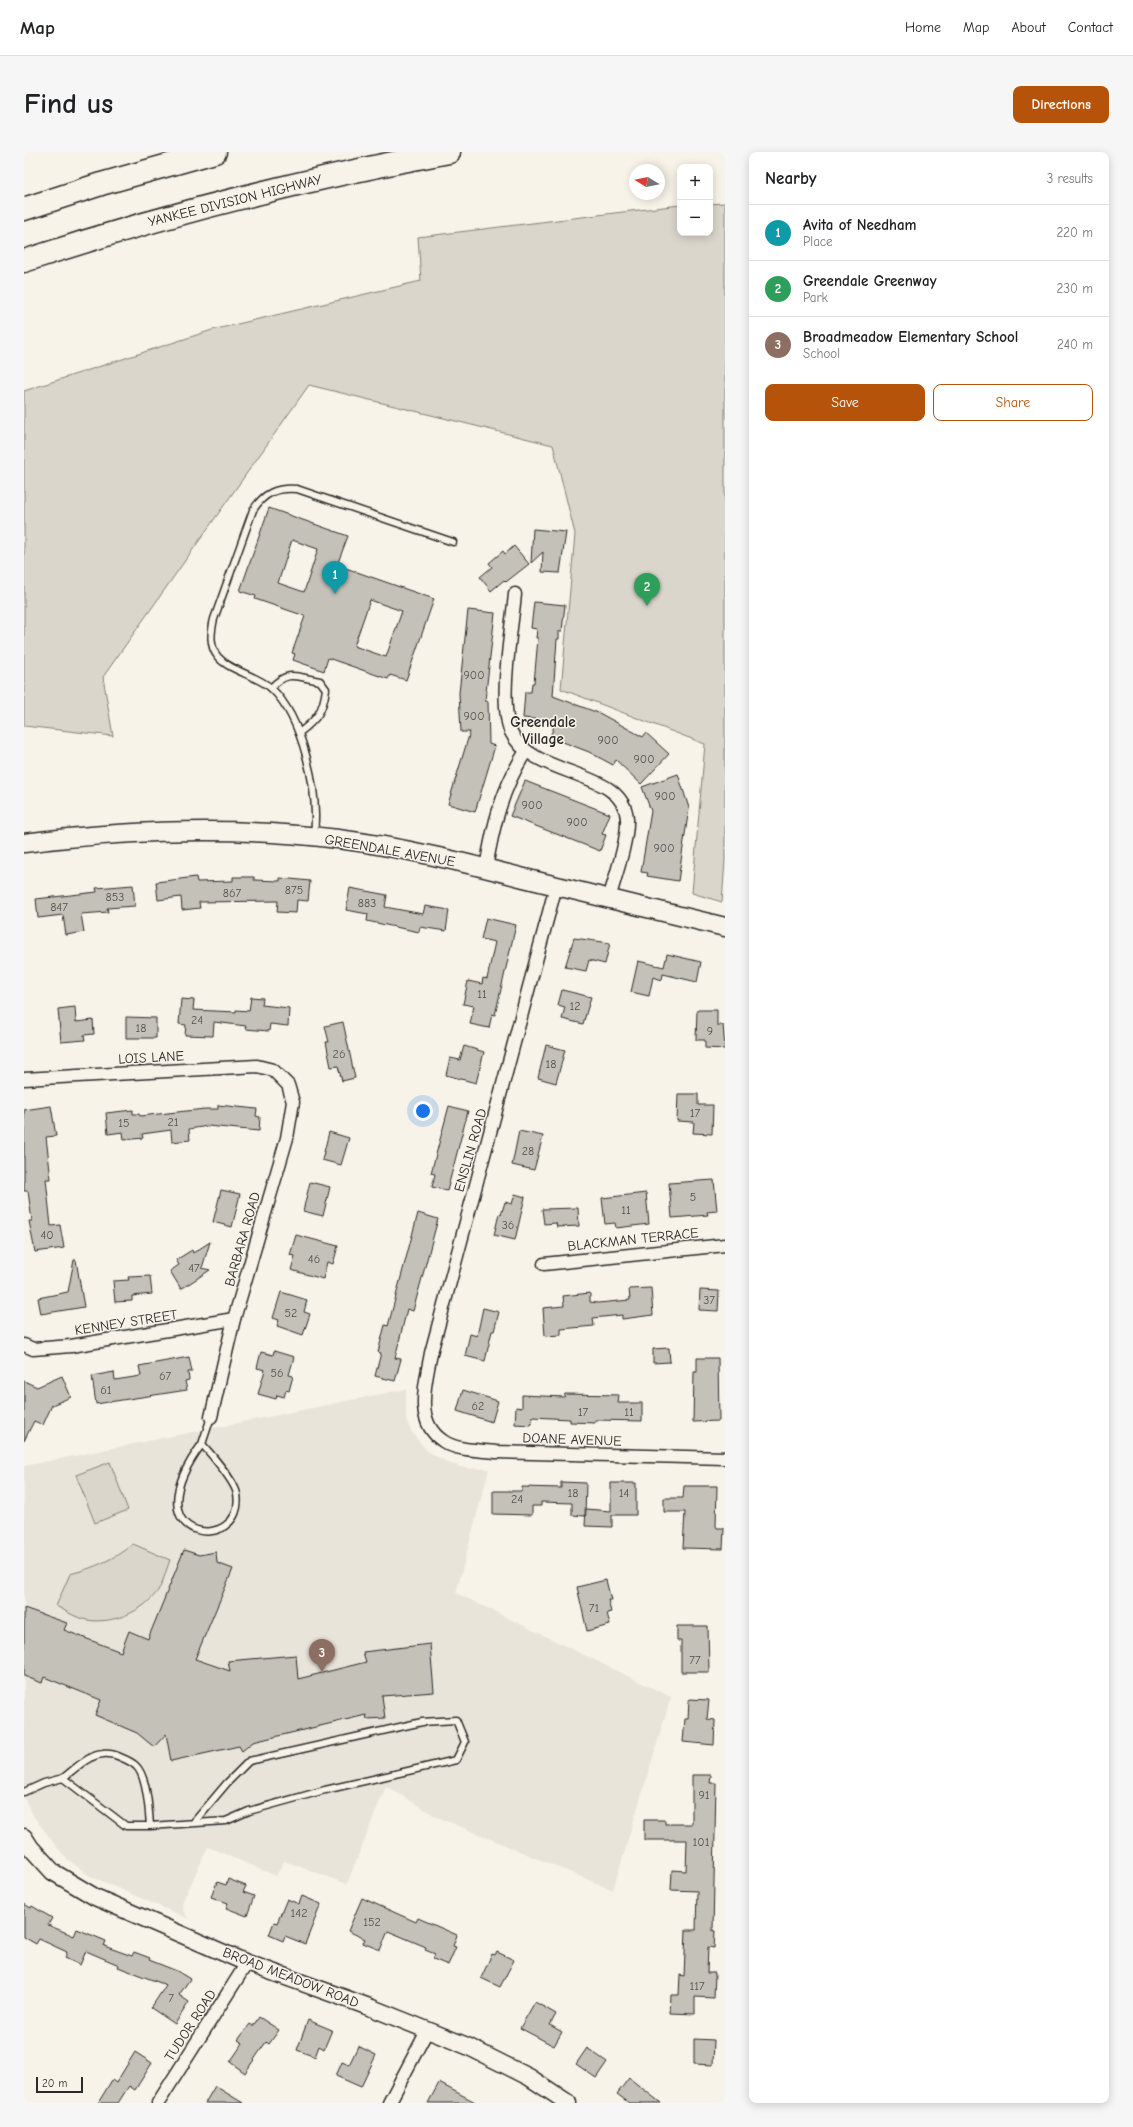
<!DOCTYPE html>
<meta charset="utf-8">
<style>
:root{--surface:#fff;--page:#f6f6f6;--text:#202124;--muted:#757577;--line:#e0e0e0;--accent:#b45309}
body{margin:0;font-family:"Comic Neue",sans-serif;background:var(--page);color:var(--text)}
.controls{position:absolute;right:12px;top:12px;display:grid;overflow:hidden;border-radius:8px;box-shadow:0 2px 10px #0003}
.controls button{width:36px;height:36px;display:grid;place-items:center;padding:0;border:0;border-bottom:1px solid var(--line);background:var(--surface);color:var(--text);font:20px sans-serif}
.compass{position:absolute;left:605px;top:12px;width:36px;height:36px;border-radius:50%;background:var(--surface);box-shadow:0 2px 10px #0003;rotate:280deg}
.scale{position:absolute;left:12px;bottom:10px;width:47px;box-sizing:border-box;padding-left:4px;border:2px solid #2b2b2b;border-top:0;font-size:11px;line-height:14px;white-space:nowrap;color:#2b2b2b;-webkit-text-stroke:3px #f7f3e8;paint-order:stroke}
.you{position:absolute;left:399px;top:959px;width:14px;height:14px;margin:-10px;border:3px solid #fff;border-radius:50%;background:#1a73e8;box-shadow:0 0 0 6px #1a73e833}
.badge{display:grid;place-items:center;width:26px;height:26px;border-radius:50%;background:var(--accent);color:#fff;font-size:13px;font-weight:700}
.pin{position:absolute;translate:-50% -33px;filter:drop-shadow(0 1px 2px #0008)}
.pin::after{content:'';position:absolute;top:21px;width:14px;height:12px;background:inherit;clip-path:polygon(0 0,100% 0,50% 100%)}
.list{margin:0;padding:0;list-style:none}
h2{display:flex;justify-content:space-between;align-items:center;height:52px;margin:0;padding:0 16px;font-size:17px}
h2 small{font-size:13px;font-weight:400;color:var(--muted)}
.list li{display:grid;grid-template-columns:26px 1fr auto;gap:12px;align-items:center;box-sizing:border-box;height:56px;padding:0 16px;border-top:1px solid var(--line)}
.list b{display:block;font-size:15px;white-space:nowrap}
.list p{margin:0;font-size:13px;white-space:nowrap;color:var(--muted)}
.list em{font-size:13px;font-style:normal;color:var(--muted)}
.actions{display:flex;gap:8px;padding:12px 16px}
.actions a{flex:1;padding:9px 0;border:1px solid var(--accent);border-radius:8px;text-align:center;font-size:14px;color:var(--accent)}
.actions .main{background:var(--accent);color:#fff}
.map{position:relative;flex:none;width:701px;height:1951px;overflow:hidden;border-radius:8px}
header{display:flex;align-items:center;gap:24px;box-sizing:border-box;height:56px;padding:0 20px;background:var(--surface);border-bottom:1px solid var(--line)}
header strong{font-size:19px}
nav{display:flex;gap:22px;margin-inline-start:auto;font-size:14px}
.intro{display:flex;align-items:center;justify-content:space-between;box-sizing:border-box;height:96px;padding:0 24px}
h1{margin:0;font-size:28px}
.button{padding:10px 18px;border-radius:8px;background:var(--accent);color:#fff;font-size:14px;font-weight:700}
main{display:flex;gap:24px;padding:0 24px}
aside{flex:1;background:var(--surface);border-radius:8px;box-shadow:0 2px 10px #0003}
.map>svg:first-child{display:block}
</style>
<header>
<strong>Map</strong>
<nav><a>Home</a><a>Map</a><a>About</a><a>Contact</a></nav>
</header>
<div class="intro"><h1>Find us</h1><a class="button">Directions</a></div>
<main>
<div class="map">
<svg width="701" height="1951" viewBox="0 0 701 1951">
<rect width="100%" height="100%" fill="#f7f3e8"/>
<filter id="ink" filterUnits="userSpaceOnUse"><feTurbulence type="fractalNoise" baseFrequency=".025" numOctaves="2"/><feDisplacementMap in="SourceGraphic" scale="8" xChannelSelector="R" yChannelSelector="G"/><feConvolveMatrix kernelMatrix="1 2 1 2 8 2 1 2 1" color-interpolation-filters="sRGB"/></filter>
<g filter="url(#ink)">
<polygon fill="#e8e4da" points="382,1237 382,1268 389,1282 403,1299 426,1312 440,1316 465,1317 432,1441 647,1545 589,1738 413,1665 362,1634 323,1732 260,1709 252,1724 184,1695 158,1751 160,1761 165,1767 66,1724 43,1707 32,1694 10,1665 0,1646 0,1314"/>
<g fill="#dad6cc" stroke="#82807c">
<polygon points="701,51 701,708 698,750 668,741 681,592 537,537 551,382 529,293 285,233 79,525 89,584 0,574 0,239 188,178 397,129 394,85 656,53 656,81 686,81 686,52"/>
<polygon points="86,1310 104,1358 71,1371 52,1323"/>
<path d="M109,1392L146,1408C143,1415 141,1424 138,1431C127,1457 90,1473 63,1468C52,1466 42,1459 32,1454L46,1422C70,1416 90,1407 109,1392Z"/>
</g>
<g fill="#c4c1b9" stroke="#2b2b2b" fill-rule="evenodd">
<path d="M245,356L324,384L313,413L410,447L382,528L366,523L364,527L304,506L300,519L269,508L271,502L268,501L281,464L231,447L232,444L216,439ZM268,388L294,397L280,440L254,431ZM346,448L378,459L362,505L330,494Z"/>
<polygon points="509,377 542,380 536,421 518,420 519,400 507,411"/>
<polygon points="490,394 505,412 482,430 480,428 467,439 456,425 468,415 465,411 479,399 481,402"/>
<polygon points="510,450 541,453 538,479 535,479 535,487 533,487 529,544 577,562 619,585 622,581 645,602 617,632 592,608 589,613 565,600 526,585 532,569 499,566 501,540 507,540 508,531 510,531 514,486 512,486 513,477 507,476"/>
<polygon points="444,458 471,461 461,549 464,549 465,592 471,594 451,660 424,652 446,580 437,580 435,541"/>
<polygon points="654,622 665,656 654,729 623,724 624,721 617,720 627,659 618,635"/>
<polygon points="501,629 586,662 578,682 582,683 576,699 486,664"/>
<polygon points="172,725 173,730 209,729 209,725 230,725 230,728 256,729 256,726 286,729 284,749 273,748 272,761 253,760 254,749 175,750 176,756 158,758 157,745 134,748 132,730"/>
<polygon points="109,733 111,754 83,756 84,760 57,762 60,780 42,783 39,763 14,766 12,747 73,740 72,736"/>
<polygon points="326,736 363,743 361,755 399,762 401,754 425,758 422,779 396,775 395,780 343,769 344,762 322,758"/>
<polygon points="462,766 492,773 471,863 468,862 465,876 446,872 450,854 439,852 444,829 458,832 459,826 463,827 471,790 457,787"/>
<polygon points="550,786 586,791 581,812 565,808 562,819 541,815"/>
<polygon points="643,802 677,810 673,830 639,822 638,828 629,825 625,844 607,840 614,809 640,815"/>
<polygon points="538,838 567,845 559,872 538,867 541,855 534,853"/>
<polygon points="227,845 239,846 238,853 265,856 264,874 246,872 245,879 221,877 222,874 190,870 189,884 161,883 162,873 155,872 157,847 170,848 169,858 212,860 212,858 225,859"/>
<polygon points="51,855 52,870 69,868 70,882 60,883 61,888 37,890 34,857"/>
<polygon points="673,858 693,858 693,873 699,873 701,897 681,896 681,888 672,888"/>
<polygon points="102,865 132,866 132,886 102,886"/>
<polygon points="319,870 331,926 318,929 314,914 307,915 302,890 305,890 301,874"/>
<polygon points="522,893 541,898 532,931 514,926"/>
<polygon points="440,894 460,900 452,931 422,923 426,906 436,908"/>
<polygon points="654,942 674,942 674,953 689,953 688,982 669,981 670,970 653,969"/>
<polygon points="194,953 233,957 232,964 236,965 235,979 184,974 165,977 166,988 148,990 147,978 118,982 119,986 100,988 99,980 84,982 82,961 109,958 109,962 115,962 116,964 181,957 194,957"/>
<polygon points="27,954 32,984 22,985 27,1027 22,1027 27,1074 36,1073 40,1096 11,1100 5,1069 8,1069 4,1039 0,1039 0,958"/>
<polygon points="425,954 444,959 423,1039 408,1035 411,1022 407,1021"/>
<polygon points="495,979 519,984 510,1018 488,1013"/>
<polygon points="305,980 325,986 317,1013 298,1008"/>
<polygon points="690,1028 693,1059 683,1060 684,1063 648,1066 645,1031"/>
<polygon points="286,1030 306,1035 299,1064 279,1059"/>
<polygon points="197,1038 216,1042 208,1075 189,1070"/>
<polygon points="622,1041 625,1072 592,1076 591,1071 581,1072 578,1046"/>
<polygon points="491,1042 501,1045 491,1088 470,1083 475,1062 477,1063 481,1050 488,1052"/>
<polygon points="554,1056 555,1074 533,1075 532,1071 520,1072 518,1057"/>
<polygon points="394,1061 414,1067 389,1159 383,1157 371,1206 377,1207 371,1229 351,1224 357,1201 354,1200 361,1173 364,1174"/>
<polygon points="272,1083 314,1094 309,1112 303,1110 299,1127 267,1118 271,1104 266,1103"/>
<polygon points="186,1090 178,1116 186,1118 157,1137 146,1119 155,1113 152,1108 168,1098 169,1101"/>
<polygon points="50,1108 52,1108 60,1155 17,1162 14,1146 44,1140"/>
<polygon points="126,1124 128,1142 108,1144 108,1149 91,1150 89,1129 105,1128 104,1125"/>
<polygon points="627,1136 629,1163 598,1167 598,1163 569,1166 570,1174 537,1177 537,1183 521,1184 519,1156 540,1154 539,1144 566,1141 566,1150 574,1151 606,1148 605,1137"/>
<polygon points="676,1138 695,1139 694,1159 675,1158"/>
<polygon points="257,1140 283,1148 280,1160 286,1162 279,1183 253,1174 255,1168 249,1166"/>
<polygon points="459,1156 475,1160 470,1179 468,1179 461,1209 441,1204 446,1182 453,1184"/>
<polygon points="645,1196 646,1210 629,1211 629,1197"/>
<polygon points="250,1199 270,1205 265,1223 269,1224 265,1239 262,1238 260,1245 253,1243 252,1247 234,1242 241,1218 233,1216 237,1200 249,1203"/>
<polygon points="165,1205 168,1220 164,1220 165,1228 161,1229 163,1238 72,1252 68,1224 90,1220 91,1228 117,1224 115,1214"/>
<polygon points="673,1206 694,1206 695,1269 669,1270 670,1220 673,1220"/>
<polygon points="38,1224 47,1245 28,1253 19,1273 10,1269 0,1289 0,1229 13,1235"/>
<polygon points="439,1238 474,1249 468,1270 433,1259"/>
<polygon points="541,1242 595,1243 594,1251 618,1251 618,1269 571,1268 571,1271 546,1270 546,1267 508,1265 507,1273 491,1272 492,1255 498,1256 498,1243 540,1245"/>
<polygon points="537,1330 562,1331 561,1364 548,1363 548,1351 517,1350 517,1354 508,1354 508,1363 469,1362 469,1339 498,1339 498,1335 537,1336"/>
<polygon points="587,1331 612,1331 612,1363 588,1363 588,1375 561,1374 562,1357 587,1359"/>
<polygon points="660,1334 693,1334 692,1374 693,1376 700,1376 699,1397 659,1396 661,1360 640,1360 640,1346 659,1346"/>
<polygon points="160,1398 175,1403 192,1400 193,1411 209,1417 171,1507 206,1519 204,1509 272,1503 274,1527 342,1510 339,1500 406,1492 410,1540 358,1544 361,1566 343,1567 342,1563 229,1590 218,1599 215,1594 147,1609 142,1582 130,1595 113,1581 71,1563 77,1548 20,1525 18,1531 0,1524 0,1456 43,1471 40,1478 97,1500 105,1479 124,1487"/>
<polygon points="582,1428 587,1448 584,1448 587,1460 583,1461 586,1473 563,1479 553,1435"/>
<polygon points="653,1474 684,1474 685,1520 657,1520 657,1489 653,1489"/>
<polygon points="665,1547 685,1548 683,1567 691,1568 690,1593 659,1590 661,1567 664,1567"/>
<polygon points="668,1623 687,1623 686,1631 692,1631 689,1779 691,1779 690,1796 684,1795 683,1821 691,1821 690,1846 671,1845 671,1862 646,1861 647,1843 655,1843 656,1823 660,1824 662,1778 672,1778 673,1739 647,1738 648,1718 662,1719 663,1688 620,1688 620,1668 641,1668 641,1672 668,1672"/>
<polygon points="204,1727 222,1734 219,1740 230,1744 223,1764 202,1756 204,1751 187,1745 193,1730 202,1733"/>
<polygon points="278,1744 297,1752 281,1792 261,1784 259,1789 245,1783 250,1770 253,1771 263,1747 275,1752"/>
<polygon points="338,1746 392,1770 394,1766 433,1783 429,1794 432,1795 424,1813 409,1807 411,1802 401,1798 402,1795 364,1779 356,1798 339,1791 341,1787 324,1779"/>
<polygon points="0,1752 7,1756 8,1754 28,1766 24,1773 50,1784 53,1777 82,1789 80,1794 108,1804 110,1800 126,1806 125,1808 153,1819 166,1827 155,1843 165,1850 151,1872 127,1856 142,1833 94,1815 95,1813 62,1799 56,1813 41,1806 43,1800 15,1787 12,1792 0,1785"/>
<polygon points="473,1800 490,1808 476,1835 457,1826 468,1802 471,1803"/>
<polygon points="511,1850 532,1862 526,1873 538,1880 530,1894 496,1876"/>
<polygon points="235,1865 255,1878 245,1892 242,1890 221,1921 206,1910 219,1891 214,1888 226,1872 229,1874"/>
<polygon points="284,1868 308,1878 300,1897 295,1894 291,1905 273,1898"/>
<polygon points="670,1887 690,1888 689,1913 670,1912"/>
<polygon points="334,1894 352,1903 337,1935 312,1924 318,1910 325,1913"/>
<polygon points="563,1896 583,1910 572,1926 552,1912"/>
<polygon points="111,1900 128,1911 111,1938 105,1934 94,1951 74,1951 88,1928 92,1931"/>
<polygon points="605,1926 637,1951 605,1951 593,1942"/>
<polygon points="415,1931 453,1951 404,1951"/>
<polygon points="191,1934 219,1951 181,1951"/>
</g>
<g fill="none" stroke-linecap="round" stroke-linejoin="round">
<defs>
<g id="service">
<path d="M247,536C264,517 273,525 296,529L302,537C299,560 293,567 275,581"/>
<path d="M290,682C295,640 279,566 247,536C232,523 206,519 194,505C185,494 187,480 190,467L229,358C240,341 253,335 273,337L429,390"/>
<path d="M178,1292C103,1393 223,1402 213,1342C211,1330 187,1302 178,1292L187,1265"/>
<polyline points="0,1640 20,1631 39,1626"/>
<path d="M126,1674C125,1659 123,1624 112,1614C108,1610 101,1607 96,1605C87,1600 75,1601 66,1606C56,1611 47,1620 39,1626L102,1674H126L202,1669L225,1659L301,1638L432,1608L441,1590L432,1568L398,1570L225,1609L203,1631L170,1670"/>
</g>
<g id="minor">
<path d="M491,442C488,475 474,552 487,580C509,627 600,616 603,667C604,689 591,725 585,747"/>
<path d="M462,716C469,674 478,636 502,599"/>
<path d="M532,734L407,1201C402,1230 389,1269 419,1289C433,1299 456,1298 472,1300L701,1306"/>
<polyline points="0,927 233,914 249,918 264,933 269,950 263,986 210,1167 187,1265"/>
<polyline points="520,1112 701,1093"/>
<polyline points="0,1193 9,1197 47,1194 210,1167"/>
<polyline points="134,1951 223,1811"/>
<polyline points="365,1951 403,1879"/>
</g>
<polyline id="tertiary" points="0,1685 7,1696 29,1720 71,1745 223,1811 348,1856 443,1894 505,1925 544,1951"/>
<path id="secondary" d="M0,691C104,678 210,674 314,687C377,695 438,710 500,726C567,742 634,759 701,775"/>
<g id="motorway">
<polyline points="0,57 77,32 191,0"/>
<path d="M0,109C139,63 281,27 425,0"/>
</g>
</defs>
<use href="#service" stroke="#2b2b2b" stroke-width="9"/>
<use href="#minor" stroke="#2b2b2b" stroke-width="15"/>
<use href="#tertiary" stroke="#2b2b2b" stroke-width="19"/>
<use href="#secondary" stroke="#2b2b2b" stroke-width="21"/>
<use href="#motorway" stroke="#2b2b2b" stroke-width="25"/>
<use href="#service" stroke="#f7f3e8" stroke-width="6"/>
<use href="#minor" stroke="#f7f3e8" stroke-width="12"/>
<use href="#tertiary" stroke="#f7f3e8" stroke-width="16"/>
<use href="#secondary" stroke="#f7f3e8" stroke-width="18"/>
<use href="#motorway" stroke="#f7f3e8" stroke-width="22"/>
</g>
</g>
<g text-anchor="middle" stroke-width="3" stroke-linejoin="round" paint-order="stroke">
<g font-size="12" fill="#51504e">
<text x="450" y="527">900</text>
<text x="450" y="568">900</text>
<text x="584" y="592">900</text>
<text x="620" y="611">900</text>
<text x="641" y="648">900</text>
<text x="508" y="657">900</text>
<text x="553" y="674">900</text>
<text x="640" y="700">900</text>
<text x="270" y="742">875</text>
<text x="208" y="745">867</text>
<text x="91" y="749">853</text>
<text x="343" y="755">883</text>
<text x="35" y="759">847</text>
<text x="458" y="846">11</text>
<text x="551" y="858">12</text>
<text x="173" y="872">24</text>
<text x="117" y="880">18</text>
<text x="686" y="883">9</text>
<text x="315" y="906">26</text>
<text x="527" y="916">18</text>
<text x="671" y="965">17</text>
<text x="149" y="974">21</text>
<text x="100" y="975">15</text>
<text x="504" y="1003">28</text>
<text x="669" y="1049">5</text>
<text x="602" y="1062">11</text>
<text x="484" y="1077">36</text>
<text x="23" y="1087">40</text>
<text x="290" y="1111">46</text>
<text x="170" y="1120">47</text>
<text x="685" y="1152">37</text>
<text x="267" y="1165">52</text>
<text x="253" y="1225">56</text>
<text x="141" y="1228">67</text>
<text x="82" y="1242">61</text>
<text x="454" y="1258">62</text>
<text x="559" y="1264">17</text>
<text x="605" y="1264">11</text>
<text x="549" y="1345">18</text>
<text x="600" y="1345">14</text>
<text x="493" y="1351">24</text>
<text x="570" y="1460">71</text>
<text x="671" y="1512">77</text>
<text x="680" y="1647">91</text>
<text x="677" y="1694">101</text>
<text x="275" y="1765">142</text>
<text x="348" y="1774">152</text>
<text x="673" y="1838">117</text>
<text x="147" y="1850">7</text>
</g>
<g font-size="14" fill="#2b2b2b" stroke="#f7f3e8">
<text transform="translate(211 48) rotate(-14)" y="5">YANKEE DIVISION HIGHWAY</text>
<text transform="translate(366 698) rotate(10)" y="5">GREENDALE AVENUE</text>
<text transform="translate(127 905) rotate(-3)" y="5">LOIS LANE</text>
<text transform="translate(446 998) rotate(-74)" y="5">ENSLIN ROAD</text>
<text transform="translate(218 1087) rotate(-74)" y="5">BARBARA ROAD</text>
<text transform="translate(609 1087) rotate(-6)" y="5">BLACKMAN TERRACE</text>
<text transform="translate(102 1170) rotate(-9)" y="5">KENNEY STREET</text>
<text transform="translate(548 1287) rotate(2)" y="5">DOANE AVENUE</text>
<text transform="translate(267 1825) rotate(21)" y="5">BROAD MEADOW ROAD</text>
<text transform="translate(166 1873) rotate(-57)" y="5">TUDOR ROAD</text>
</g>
<g font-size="15" font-weight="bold" fill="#2b2b2b" stroke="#f7f3e8">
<text x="519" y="575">Greendale<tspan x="519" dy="17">Village</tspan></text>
</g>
</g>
</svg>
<div class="controls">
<button>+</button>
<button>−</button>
</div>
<svg class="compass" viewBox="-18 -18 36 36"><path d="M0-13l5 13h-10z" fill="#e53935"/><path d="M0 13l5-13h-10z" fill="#757577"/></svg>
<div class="scale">20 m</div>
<div class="you"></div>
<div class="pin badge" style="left:311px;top:442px;background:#0f9aa8">1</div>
<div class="pin badge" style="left:623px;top:454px;background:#2e9e5b">2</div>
<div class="pin badge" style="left:298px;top:1520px;background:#8d6e63">3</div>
</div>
<aside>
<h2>Nearby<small>3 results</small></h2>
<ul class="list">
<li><span class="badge" style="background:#0f9aa8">1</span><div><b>Avita of Needham</b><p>Place</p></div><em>220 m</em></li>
<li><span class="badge" style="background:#2e9e5b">2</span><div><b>Greendale Greenway</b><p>Park</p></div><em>230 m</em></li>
<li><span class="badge" style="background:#8d6e63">3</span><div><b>Broadmeadow Elementary School</b><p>School</p></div><em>240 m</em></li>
</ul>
<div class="actions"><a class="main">Save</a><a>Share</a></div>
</aside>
</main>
